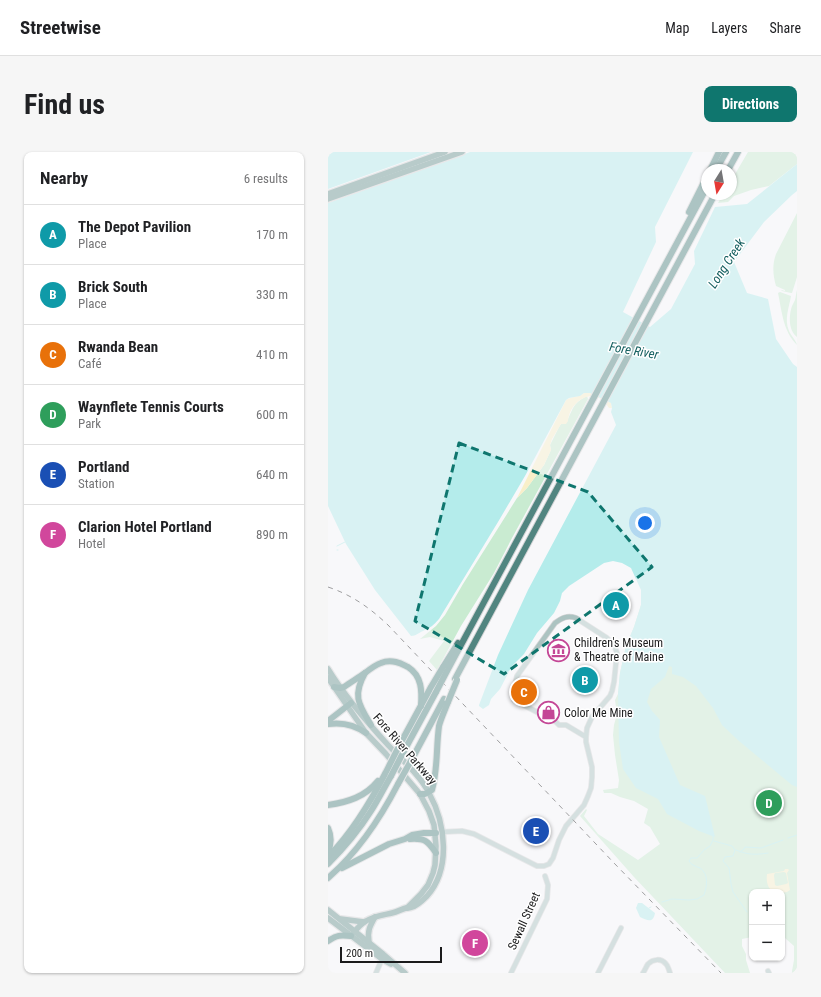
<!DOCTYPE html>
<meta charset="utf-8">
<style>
:root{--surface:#fff;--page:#f6f6f6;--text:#202124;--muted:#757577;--line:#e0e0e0;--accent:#0f766e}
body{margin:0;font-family:"Roboto Condensed",sans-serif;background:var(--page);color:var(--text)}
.controls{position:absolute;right:12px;bottom:12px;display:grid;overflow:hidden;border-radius:8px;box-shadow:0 1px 3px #0004}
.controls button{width:36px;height:36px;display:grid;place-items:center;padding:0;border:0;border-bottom:1px solid var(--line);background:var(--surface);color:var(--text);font:20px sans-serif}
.compass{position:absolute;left:373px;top:12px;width:36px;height:36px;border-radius:50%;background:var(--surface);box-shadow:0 1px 3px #0004;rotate:191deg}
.scale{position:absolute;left:12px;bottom:10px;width:102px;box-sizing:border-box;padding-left:4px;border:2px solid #1b1b1c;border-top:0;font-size:11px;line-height:14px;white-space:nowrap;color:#1b1b1c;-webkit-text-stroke:3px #fff;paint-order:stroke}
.you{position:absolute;left:317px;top:371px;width:14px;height:14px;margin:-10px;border:3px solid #fff;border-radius:50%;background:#1a73e8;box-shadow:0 0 0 6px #1a73e833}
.badge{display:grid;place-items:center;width:26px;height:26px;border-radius:50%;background:var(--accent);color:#fff;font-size:13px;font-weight:700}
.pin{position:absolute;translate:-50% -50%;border:2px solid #fff;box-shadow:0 1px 4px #0006}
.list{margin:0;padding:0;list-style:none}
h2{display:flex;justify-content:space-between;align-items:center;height:52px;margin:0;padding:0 16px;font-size:17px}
h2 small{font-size:13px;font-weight:400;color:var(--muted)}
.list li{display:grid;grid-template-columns:26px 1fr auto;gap:12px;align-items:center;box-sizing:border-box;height:60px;padding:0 16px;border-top:1px solid var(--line)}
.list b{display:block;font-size:15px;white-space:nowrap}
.list p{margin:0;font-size:13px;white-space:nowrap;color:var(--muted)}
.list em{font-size:13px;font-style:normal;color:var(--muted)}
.map{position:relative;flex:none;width:469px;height:821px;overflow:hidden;border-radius:8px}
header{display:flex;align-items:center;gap:24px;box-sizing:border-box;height:56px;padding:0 20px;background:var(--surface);border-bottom:1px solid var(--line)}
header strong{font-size:19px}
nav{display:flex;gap:22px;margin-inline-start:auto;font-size:14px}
.intro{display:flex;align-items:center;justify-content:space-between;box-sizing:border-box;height:96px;padding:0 24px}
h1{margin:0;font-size:28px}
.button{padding:10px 18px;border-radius:8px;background:var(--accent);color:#fff;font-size:14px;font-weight:700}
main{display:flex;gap:24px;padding:0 24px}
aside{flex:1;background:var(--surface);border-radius:8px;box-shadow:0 1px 3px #0004}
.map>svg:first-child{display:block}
</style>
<header>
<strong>Streetwise</strong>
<nav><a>Map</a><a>Layers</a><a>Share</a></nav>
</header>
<div class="intro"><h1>Find us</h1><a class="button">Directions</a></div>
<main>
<aside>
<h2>Nearby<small>6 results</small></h2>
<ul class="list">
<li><span class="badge" style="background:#0f9aa8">A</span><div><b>The Depot Pavilion</b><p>Place</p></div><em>170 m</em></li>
<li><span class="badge" style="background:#0f9aa8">B</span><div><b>Brick South</b><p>Place</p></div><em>330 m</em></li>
<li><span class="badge" style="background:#e8710a">C</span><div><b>Rwanda Bean</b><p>Café</p></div><em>410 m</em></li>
<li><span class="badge" style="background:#2e9e5b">D</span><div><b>Waynflete Tennis Courts</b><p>Park</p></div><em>600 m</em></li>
<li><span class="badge" style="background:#1a4fb4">E</span><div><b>Portland</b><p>Station</p></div><em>640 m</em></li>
<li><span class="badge" style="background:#d1479c">F</span><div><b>Clarion Hotel Portland</b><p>Hotel</p></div><em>890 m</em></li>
</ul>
</aside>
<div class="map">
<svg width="469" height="821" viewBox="0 0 469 821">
<rect width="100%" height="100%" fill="#f8f8fa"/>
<g fill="#c9ebd1">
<polygon points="420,0 469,0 469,12 441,34 423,38 406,44 400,50 390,51 395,42 403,42 403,29"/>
<path d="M469,61V125L464,141H463L454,139L453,138L457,139V138L448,134C445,123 444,113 448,102Z"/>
<path d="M469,138V185C460,178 461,163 464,154C465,152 466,150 467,148C468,145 468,141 469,138Z"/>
<path d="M452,140L463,144C461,156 456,167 461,179C463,184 468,188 469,193C455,179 454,160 450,141Z"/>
<path d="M259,244L260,247L184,386L166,421L133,474L109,518L101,509L116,489L102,485L92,487L108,474L117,463L135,432L189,346L199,336L216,313L223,298L222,293L231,275L233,272L240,269V267C246,254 246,251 259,244Z"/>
<polygon points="313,438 469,529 469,821 464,821 464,819 466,808 466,794 457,786 454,786 454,740 424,740 424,785 414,787 414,794 418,802 418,808 422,821 397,821 306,725 252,664 258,657 259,658 256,664 270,682 310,708 332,692 322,675 316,671 320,657 306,649 292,645 283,641 276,641 275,638 290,636 291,628 287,603 285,583 286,573 289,562 287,548 290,542 292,521 298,494 306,475 313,453"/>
</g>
<g fill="#f9efc9" fill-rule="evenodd">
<path d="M256,241H262L283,251L284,256H281C268,233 242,247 240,269L238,272H233L224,287L222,293L223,298L216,313L199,336L189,346L238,248C244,244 250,246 256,241Z"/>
<path d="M457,717H460L461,718L459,721L462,738L459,740L454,741V740C452,740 449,741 447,740C439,738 438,728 439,722L456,719ZM456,720L458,721L460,731L458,732L449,734L447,733L446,723L447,721Z"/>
</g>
<g fill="#b4eceb">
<path d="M0,0H365L327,75L328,90L295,160L322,175L343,157L367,112L366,99L387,55L419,52L469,12V39L464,43L436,70L406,110L419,141L440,147L448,187L465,212L469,215V635L464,633L411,589L394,573L385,556L368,534L355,525L344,522V515L341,514L337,525L323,537L319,550L324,559L332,568L331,585L352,633L377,644L387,685L371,679L339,662L330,647L308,636L295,617L291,590L290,542L292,521L298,494L306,475L313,453V438L303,416L294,411L285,409L276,411L241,434L234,441L232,449L226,461L209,481L196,502L184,514L172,537L163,547L161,553L155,557L151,554V553L170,503L200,438L288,273L283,260L284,256L283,251L262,241H256L252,244L241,246L238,248L197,324L170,370L111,467C105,474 103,475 95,479C90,481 88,484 83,484L47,438L18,392L0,354Z"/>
<path d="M310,751H314L327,761C325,772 319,768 312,765L308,756Z"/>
</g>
<polygon fill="#f8f8fa" points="103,0 142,0 0,51 0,37"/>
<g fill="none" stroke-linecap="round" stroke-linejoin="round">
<g stroke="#b4eceb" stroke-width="1">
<polyline points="9,394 17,390"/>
<polyline points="9,398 10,398"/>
<polyline points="460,686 469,683"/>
<polyline points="386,689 404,694 407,698 405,704 397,705 395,709 401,716 402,723 403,732 405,740 419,760"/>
<path d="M408,698C420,703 427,703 440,701"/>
<polyline points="412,700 416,697 417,695 433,696 455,688"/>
<path d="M334,750L344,747L361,748L369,747L376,743C379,734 381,722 372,716C367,714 363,713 361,709L363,706H369L376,698L382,694L385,688V684"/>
<polyline points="321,756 323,755"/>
</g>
<defs>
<g id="minor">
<path d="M114,680L134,679L146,682L209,714H216L221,712L225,706L231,688L238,674L256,653L260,644L263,636L264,625V615L258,590V585L259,576L264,565L282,544L284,539L286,530L289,501L286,493L279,486L248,466C239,463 234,466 227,471L189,524L186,537V548L228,570L231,573H238L258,585"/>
<polyline points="440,819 441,821"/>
<polyline points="48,821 54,807"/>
<polyline points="183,821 219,747 220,733 217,724"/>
<polyline points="270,821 293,776"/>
<path d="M315,821C317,818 318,815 320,812C325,807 333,806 338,812C340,814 341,818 342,821"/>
</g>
<g id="major">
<polyline points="0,42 117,0"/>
<polyline points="0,47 134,0"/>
<path d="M0,517C17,545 38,569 60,593C74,608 92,623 101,641C118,672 123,717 99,744C95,748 89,754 84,755C83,756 80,756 78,756C74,757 69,760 64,761C55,763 46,764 38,769C32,772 27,779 23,784"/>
<polyline points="0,526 38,581 58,602 92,642 101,659 106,673 108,694 107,713 105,721 100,733 93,742 79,756"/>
<polyline points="0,758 55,802 77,821"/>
<polyline points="0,766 54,807 63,812"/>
<polyline points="13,767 36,770"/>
<path d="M41,790C39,779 42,774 47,765"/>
</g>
<g id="highway">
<polyline points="382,18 391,0"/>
<polyline points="388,18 398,0"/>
<polyline points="400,18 410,0"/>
<polyline points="361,60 379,24"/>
<polyline points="115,515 130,491"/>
<polyline points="119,519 379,35"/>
<path d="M37,521C24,544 31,553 43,573"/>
<polyline points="127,527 387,42"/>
<path d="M6,535L12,536L16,535C23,530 30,526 37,521C42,517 47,513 53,511C58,509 63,509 68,510C73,511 76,513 80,515C94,524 94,539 93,554"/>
<polyline points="0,569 23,551"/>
<path d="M0,572C14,570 27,573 38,581"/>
<polyline points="71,594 103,535"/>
<polyline points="76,599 108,540"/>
<polyline points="84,607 116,547"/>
<path d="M92,642H97L104,638C110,617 108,596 111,574C113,566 117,558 120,550"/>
<path d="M0,653C20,650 37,645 50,629"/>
<path d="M0,676C4,685 3,692 0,701"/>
<path d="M82,687C97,686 100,689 108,701"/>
<path d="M0,705C24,681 42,651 58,620"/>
<path d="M0,712C16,696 31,678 43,659C50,648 56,636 63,624"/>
<polyline points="14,716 61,692 77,687 84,683 96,681 108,681"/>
<path d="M0,726C30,700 52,667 70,632"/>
<path d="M0,789C9,783 12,783 23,784"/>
</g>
</defs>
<use href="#minor" stroke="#d5d5d6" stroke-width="6"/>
<use href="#major" stroke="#d5d5d6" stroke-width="8"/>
<use href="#highway" stroke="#d5d5d6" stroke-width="8"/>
<use href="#minor" stroke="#acc3c1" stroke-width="4.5"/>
<use href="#major" stroke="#6a9591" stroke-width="5.5"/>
<use href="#highway" stroke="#518580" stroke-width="6"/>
<path stroke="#323233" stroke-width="1" stroke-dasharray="5 5" stroke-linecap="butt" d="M0,435C24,443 42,456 60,473L286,711L393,821"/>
<defs>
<g id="highway-bridge">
<polyline points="103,535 115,515"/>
<polyline points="108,540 119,519"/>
<polyline points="120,550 129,528"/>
<polyline points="58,620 71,594"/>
<polyline points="63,624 76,599"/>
<polyline points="70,632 84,607"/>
</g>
</defs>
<use href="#highway-bridge" stroke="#d5d5d6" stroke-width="8" stroke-linecap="butt"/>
<use href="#highway-bridge" stroke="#518580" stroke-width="6"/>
</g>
<path d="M0 0H469V821H0ZM131,291L260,340L324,415L176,522L87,469Z" fill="#f8f8fa" fill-opacity=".55" fill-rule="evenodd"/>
<path fill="none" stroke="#0f766e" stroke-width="3" stroke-dasharray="8 5" stroke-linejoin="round" d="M131,291L260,340L324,415L176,522L87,469Z"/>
<defs>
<symbol id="museum-ring" viewBox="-11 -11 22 22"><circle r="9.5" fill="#fff" stroke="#c44796" stroke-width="1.5"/><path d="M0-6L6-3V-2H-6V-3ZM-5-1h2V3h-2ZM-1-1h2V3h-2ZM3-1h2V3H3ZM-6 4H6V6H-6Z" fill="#c44796"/></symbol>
<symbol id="shop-ring" viewBox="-11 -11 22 22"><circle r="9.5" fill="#fff" stroke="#c44796" stroke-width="1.5"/><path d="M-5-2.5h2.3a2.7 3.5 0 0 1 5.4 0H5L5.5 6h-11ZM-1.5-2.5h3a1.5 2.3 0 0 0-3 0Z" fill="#c44796"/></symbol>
</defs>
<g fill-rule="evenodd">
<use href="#museum-ring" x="218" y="486" width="25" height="25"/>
<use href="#shop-ring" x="208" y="548" width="25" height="25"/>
</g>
<g text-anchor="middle" stroke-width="3" stroke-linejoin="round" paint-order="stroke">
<g font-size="12" fill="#1b1b1c" stroke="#fff" text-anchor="start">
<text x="246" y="495">Children's Museum<tspan x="246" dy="14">&amp; Theatre of Maine</tspan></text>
<text x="236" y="565">Color Me Mine</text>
</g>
<g font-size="12" fill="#1b1b1c" stroke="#fff">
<text transform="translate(77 597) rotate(49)" y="4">Fore River Parkway</text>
<text transform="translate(196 769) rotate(-66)" y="4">Sewall Street</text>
</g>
<g font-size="13" font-style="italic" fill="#166060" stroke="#fff">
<text transform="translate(398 111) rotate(-57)" y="5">Long Creek</text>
<text transform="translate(306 198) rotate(10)" y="5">Fore River</text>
</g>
</g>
</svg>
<div class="controls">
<button>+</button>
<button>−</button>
</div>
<svg class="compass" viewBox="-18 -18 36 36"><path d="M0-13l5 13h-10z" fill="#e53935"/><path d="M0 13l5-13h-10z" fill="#757577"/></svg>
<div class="scale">200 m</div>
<div class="you"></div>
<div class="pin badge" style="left:288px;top:453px;background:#0f9aa8">A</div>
<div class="pin badge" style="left:257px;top:528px;background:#0f9aa8">B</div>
<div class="pin badge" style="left:196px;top:540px;background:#e8710a">C</div>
<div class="pin badge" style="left:441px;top:651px;background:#2e9e5b">D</div>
<div class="pin badge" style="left:208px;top:679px;background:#1a4fb4">E</div>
<div class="pin badge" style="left:147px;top:791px;background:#d1479c">F</div>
</div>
</main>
